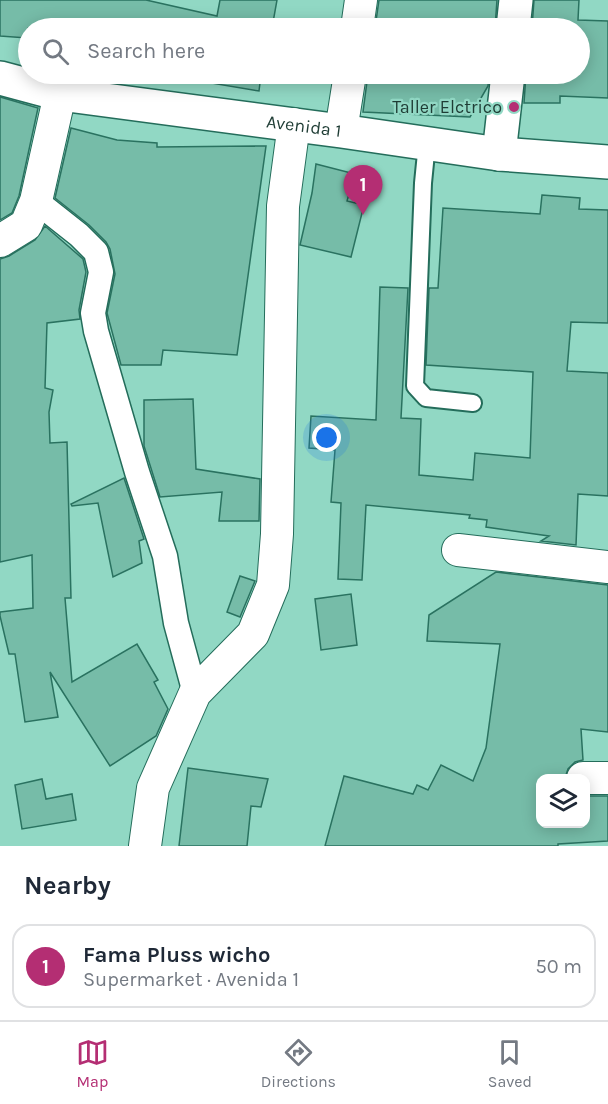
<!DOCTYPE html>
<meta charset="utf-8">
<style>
:root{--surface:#fff;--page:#f6f6f7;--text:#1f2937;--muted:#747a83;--line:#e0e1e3;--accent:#b42e73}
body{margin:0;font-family:Karla,sans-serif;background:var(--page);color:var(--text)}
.controls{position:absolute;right:18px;bottom:18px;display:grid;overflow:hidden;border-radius:12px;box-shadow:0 3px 15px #0003}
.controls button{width:54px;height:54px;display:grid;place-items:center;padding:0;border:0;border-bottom:2px solid var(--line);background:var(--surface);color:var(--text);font:30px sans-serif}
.you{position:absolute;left:327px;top:438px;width:21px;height:21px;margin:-15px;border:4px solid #fff;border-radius:50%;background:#1a73e8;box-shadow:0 0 0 9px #1a73e833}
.badge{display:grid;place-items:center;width:39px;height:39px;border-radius:50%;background:var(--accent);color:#fff;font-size:20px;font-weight:700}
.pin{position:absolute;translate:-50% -50px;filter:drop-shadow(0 2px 3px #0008)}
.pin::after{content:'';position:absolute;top:32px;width:21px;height:18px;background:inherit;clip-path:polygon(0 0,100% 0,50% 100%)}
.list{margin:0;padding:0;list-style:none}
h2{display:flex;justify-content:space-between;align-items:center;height:78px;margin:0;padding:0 24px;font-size:26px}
h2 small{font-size:20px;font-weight:400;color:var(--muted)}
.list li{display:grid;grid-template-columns:39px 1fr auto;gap:18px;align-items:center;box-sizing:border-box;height:84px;margin:0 12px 12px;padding:0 12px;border:2px solid var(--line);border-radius:18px}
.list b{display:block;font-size:22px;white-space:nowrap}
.list p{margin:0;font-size:20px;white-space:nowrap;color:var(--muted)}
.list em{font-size:20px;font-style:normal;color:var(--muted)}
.icon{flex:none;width:33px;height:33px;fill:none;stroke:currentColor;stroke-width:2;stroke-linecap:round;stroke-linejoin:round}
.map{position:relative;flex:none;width:608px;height:846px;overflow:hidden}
.search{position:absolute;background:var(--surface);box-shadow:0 3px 15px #0003;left:18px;right:18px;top:18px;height:66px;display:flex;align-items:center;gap:15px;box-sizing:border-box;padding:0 21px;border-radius:33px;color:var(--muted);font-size:22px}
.sheet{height:174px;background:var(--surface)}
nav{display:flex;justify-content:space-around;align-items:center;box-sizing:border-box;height:84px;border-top:2px solid var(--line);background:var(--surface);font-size:16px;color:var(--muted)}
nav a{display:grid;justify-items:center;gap:3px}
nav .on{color:var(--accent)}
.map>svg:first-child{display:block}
</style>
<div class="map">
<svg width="608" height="846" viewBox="0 0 608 846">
<rect width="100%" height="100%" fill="#91d8c4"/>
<g fill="#76bca8" stroke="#2a7260" stroke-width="1.5">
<polygon points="0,0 146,0 217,16 220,0 277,0 272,28 28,28 27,38 0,36"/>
<polygon points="379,0 497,0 495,28 375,28"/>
<polygon points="534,0 579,0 578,20 608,21 608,98 560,96 560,103 524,103 526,74 579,74 579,28 532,28"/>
<polygon points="207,74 264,74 261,75 259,91 205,82"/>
<polygon points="368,74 489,74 488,86 470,117 363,112"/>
<polygon points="0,97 38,108 19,196 12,213 0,220"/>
<polygon points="71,128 117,140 157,143 157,147 266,146 237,355 163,350 161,365 121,365 107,313 115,274 110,249 106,242 89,225 55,198"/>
<polygon points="316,164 355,174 347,201 364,205 351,257 300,245 312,193"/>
<polygon points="542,195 580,198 579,209 608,210 608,323 571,322 567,371 608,373 608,496 578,494 576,545 541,541 549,536 486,527 487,520 469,518 470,515 366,505 362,580 338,579 341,503 331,502 335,450 309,448 311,416 376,420 380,287 408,288 401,418 421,419 419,475 473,480 475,453 530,458 533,372 426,365 429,288 438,288 443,208 540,214"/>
<polygon points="45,226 83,259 86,272 79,310 80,319 47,323 45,388 53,390 49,412 50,443 67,442 71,598 65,598 72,682 137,644 158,680 154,682 168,709 156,736 110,766 50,672 58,717 25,722 15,654 9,654 0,616 0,612 33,608 32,555 0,562 0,259 9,256 35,240"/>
<polygon points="193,399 196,469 260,479 259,521 219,521 222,492 160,497 144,446 144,400"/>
<polygon points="124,478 144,539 139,541 142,563 113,577 98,503 72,506 71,504"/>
<polygon points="496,572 608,585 608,732 581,729 583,760 575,762 568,769 565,778 540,778 540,824 585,824 585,796 608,796 608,841 558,844 558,846 325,846 344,776 413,794 417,785 428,790 441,765 473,781 486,748 500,644 427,641 429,615"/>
<polygon points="240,576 255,581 240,617 227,612"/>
<polygon points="351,594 357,645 321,650 315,599"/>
<polygon points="188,768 268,779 261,807 251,806 247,846 179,846"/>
<polygon points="42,779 46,799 72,794 76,820 22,829 15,785"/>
</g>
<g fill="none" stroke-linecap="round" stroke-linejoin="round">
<defs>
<polyline id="service" points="427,143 423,183 415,386 426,398 473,403"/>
<polyline id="pedestrian" points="36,201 79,235 96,252 101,272 93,313 96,331 137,472 165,556 176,623 195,693"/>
<g id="minor">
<polyline points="357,28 361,0"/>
<polyline points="341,131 350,74"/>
<polyline points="0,241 26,225 36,201 60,94"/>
<polyline points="458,550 608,567"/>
<polyline points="583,778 608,778"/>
<polyline points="145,846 153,788 195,693 253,634 273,585 277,534 283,206 294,124"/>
</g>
<g id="tertiary">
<polyline points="513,28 516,0"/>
<path id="s1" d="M0,78L60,94L341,131L499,154L608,162"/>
<polyline points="499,154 508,74"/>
</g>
</defs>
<use href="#service" stroke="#246d5b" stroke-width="20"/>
<use href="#pedestrian" stroke="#246d5b" stroke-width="27"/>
<use href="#minor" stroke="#246d5b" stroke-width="34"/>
<use href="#tertiary" stroke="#246d5b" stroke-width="36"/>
<use href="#service" stroke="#fff" stroke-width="16"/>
<use href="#pedestrian" stroke="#fff" stroke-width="24"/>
<use href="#minor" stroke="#fff" stroke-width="32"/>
<use href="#tertiary" stroke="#fff" stroke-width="33"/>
</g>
<circle fill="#b42e73" stroke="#91d8c4" stroke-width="2" cx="514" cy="107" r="6"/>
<g text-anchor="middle" stroke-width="4.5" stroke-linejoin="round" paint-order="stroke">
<g font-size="18" fill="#1f3d35" stroke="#91d8c4" text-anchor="end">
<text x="502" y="113">Taller Elctrico</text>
</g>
<g font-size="18" fill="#1f3d35" stroke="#91d8c4">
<text dy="6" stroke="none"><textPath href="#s1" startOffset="308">Avenida 1</textPath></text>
</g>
</g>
</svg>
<div class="controls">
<button><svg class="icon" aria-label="layers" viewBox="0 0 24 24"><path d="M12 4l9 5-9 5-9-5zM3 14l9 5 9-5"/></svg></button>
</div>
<div class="you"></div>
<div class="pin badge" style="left:363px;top:215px">1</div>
<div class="search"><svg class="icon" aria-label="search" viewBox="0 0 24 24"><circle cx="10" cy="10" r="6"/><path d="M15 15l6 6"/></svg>Search here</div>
</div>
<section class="sheet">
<h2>Nearby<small></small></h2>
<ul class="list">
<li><span class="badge">1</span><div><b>Fama Pluss wicho</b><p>Supermarket · Avenida 1</p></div><em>50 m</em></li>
</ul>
</section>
<nav>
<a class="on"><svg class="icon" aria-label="map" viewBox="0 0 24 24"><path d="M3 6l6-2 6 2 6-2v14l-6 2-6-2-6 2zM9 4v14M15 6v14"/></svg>Map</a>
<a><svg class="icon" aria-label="directions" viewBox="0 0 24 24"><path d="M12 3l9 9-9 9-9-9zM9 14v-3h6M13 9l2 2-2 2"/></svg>Directions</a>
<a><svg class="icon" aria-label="saved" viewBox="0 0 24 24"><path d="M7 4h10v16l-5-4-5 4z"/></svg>Saved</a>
</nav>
